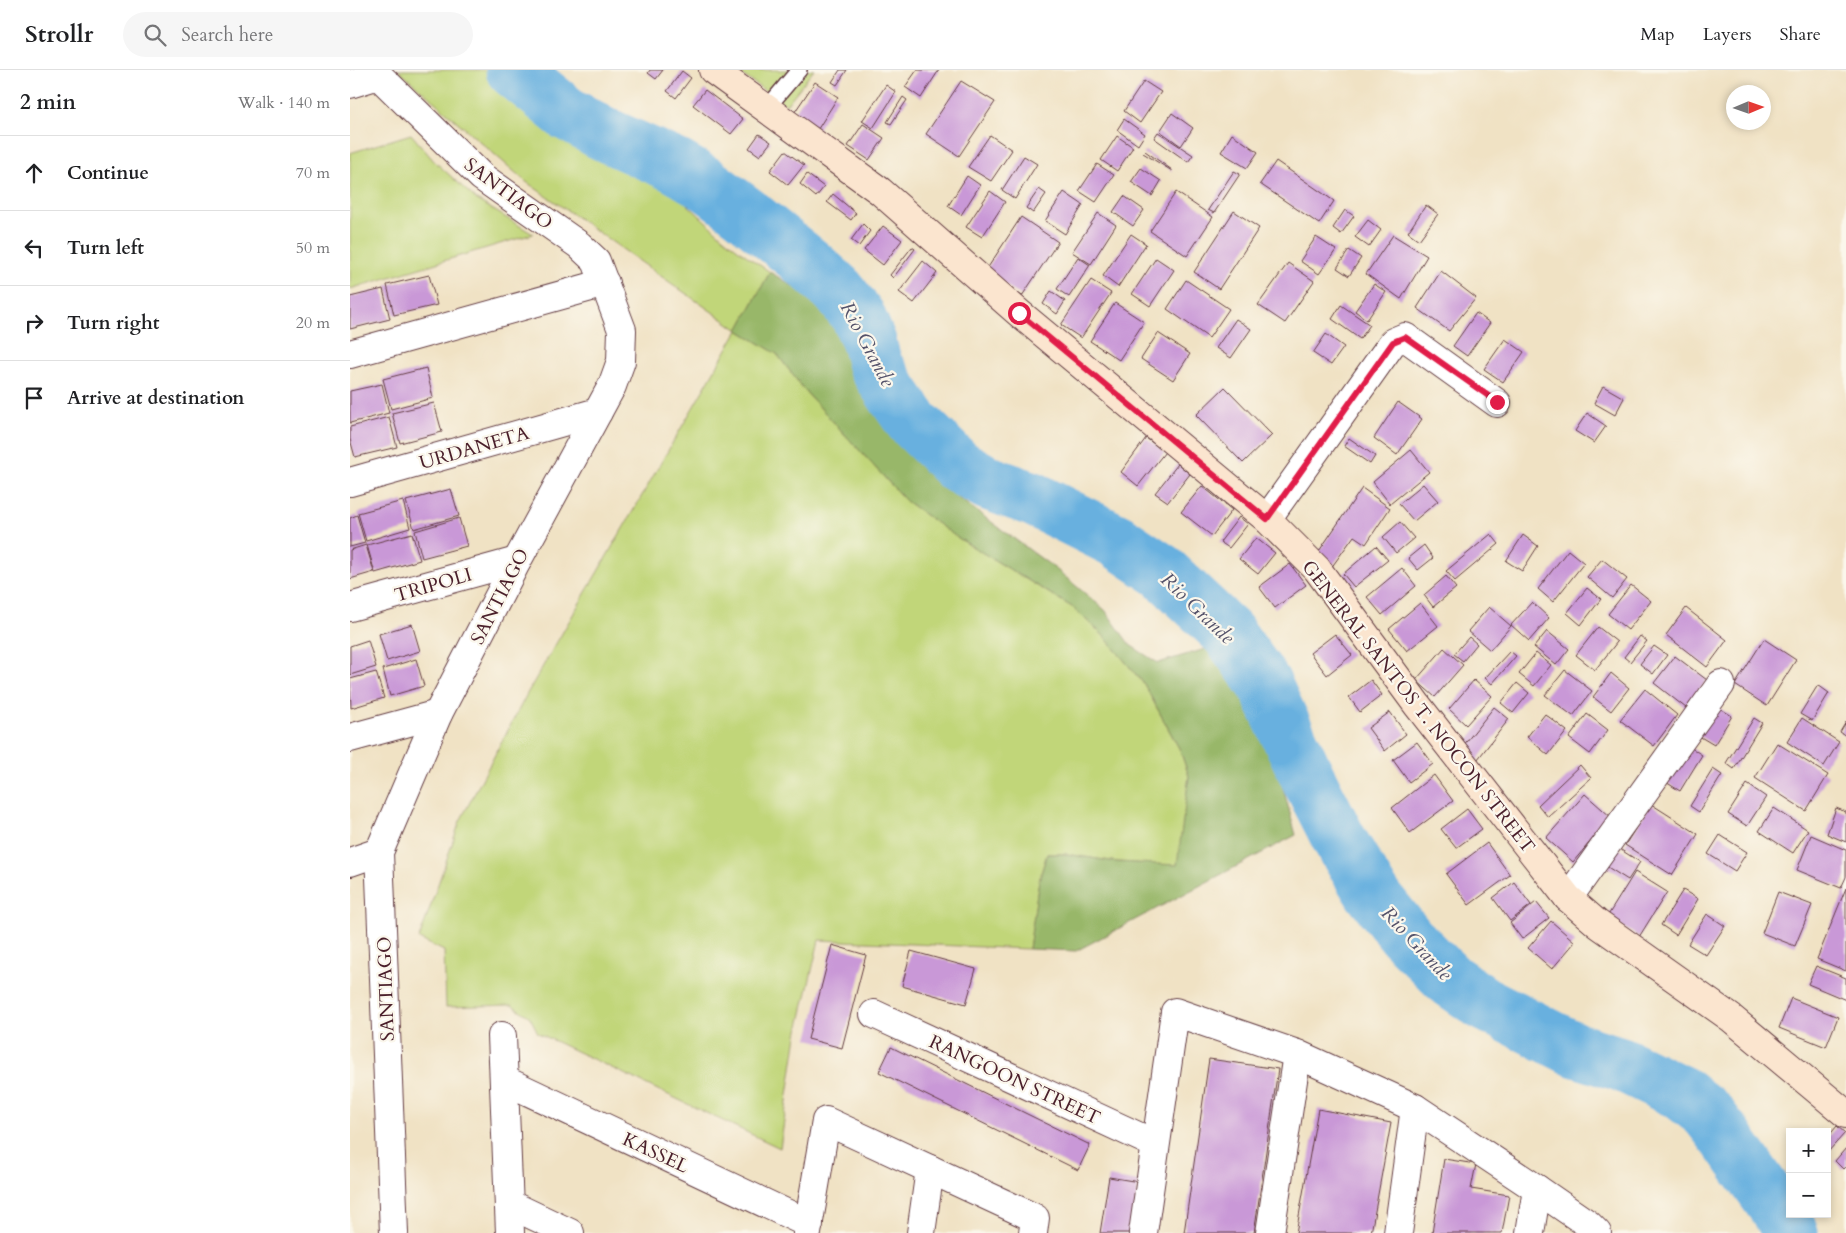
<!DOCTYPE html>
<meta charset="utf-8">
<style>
:root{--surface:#fff;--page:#f6f6f6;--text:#202124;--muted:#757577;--line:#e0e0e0}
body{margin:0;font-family:Cardo,serif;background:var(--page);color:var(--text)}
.controls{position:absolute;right:15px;bottom:15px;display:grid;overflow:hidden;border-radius:0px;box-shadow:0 2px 8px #0003}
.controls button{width:45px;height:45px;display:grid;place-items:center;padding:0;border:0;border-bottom:1px solid var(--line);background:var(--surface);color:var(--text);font:25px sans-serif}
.compass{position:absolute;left:1376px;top:15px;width:45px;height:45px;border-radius:50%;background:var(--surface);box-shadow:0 2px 8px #0003;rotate:88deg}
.stop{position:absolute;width:15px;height:15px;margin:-11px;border:4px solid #e11d48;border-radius:50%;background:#fff}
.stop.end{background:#e11d48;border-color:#fff;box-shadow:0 1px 5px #0008}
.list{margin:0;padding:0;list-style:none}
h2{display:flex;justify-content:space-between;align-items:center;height:65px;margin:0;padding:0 20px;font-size:21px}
h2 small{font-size:16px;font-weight:400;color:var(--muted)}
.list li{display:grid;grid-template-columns:32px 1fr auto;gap:15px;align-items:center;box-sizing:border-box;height:75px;padding:0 20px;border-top:1px solid var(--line)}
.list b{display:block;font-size:19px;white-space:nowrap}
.list em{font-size:16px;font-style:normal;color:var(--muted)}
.icon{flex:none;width:28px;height:28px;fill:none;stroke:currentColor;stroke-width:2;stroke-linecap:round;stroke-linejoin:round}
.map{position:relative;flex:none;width:1496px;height:1163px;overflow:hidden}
header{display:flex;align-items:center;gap:30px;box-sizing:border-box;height:70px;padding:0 25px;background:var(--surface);border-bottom:1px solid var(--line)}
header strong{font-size:24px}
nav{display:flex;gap:28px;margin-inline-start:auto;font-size:18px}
.search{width:350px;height:45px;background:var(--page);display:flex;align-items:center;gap:12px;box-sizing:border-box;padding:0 18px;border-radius:28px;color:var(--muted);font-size:19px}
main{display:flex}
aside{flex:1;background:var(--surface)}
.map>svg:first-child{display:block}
</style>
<header>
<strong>Strollr</strong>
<div class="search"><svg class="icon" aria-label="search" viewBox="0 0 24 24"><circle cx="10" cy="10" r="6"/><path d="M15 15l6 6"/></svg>Search here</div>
<nav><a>Map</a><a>Layers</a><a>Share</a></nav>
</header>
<main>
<aside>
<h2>2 min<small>Walk · 140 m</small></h2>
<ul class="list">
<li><svg class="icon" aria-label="ahead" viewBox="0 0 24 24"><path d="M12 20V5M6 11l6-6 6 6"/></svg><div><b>Continue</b></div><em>70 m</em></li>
<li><svg class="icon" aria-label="left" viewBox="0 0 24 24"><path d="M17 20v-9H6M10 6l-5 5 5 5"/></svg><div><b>Turn left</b></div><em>50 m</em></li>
<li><svg class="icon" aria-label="right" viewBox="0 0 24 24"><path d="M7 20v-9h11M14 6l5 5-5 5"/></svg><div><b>Turn right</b></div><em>20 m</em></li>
<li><svg class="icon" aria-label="arrive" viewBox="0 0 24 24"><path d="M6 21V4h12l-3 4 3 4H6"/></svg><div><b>Arrive at destination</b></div></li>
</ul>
</aside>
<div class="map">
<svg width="1496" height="1163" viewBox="0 0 1496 1163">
<rect width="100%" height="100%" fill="#fbf7ec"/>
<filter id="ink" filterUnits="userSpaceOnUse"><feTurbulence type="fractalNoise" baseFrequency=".02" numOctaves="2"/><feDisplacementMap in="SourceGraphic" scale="10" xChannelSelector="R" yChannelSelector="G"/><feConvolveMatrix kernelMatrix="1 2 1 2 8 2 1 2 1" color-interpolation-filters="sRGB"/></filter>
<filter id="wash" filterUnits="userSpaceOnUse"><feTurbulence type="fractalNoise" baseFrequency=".0096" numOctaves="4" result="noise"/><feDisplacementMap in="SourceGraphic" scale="20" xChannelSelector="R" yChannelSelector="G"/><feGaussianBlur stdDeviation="1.12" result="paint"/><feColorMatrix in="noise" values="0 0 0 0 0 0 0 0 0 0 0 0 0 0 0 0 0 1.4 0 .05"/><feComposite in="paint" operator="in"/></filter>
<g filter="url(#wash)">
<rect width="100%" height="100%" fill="#f0e2c4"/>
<g fill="#c1d679" stroke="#867a52">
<path d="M48,0H140C161,25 187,48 216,63C241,75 267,79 290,95C317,114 341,138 365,160C382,176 401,189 420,202L388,260L427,284L455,321L556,431L605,466L722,537L753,565L794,614L830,680L839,706L828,796L767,792L715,784H697L689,810L679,879L469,870L447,965L430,1078L188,963L180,947L162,935L96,937L94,881L69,869L110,751L178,622L388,260L175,111Z"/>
<polygon points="385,0 464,0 436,35"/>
<polygon points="61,64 84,91 127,130 183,164 0,219 0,83"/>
</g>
<polygon fill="#98b769" stroke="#716b4a" points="420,202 483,241 499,264 516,311 542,349 579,386 606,426 707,500 755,540 780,575 808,593 869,575 882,587 919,667 946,765 726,881 679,879 689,810 697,784 715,784 767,792 827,795 839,706 830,680 794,614 753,565 722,537 605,466 556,431 455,321 427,284 388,260"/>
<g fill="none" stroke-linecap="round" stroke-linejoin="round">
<polyline stroke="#68b0df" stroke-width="55" points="163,0 216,43 252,63 326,96 355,113 394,142 459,194 488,220 508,246 519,272 525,295 544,325 562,351 608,396 638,413 683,429 767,471 812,501 878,563 914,613 960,712 989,769 1021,822 1059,870 1100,910 1133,933 1226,980 1271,994 1331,1023 1357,1043 1375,1066 1429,1142 1441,1163"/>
</g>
<g id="blocks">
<g fill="#c998d7">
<polygon points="300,0 313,0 306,9 298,3"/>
<polygon points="490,0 497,0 487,15 482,12"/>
<polygon points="567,0 589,0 571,28 555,17"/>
<polygon points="332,1 341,8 326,28 317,21"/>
<polygon points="611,11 645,32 609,86 576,64"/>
<polygon points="794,11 811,22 790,53 774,41"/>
<polygon points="465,12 488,27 466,62 442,46"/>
<polygon points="536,15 546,22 523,58 512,51"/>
<polygon points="355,20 393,49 381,64 343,35"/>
<polygon points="553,27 557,30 541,54 537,52"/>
<polygon points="822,43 843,58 831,76 810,61"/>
<polygon points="774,49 795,64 788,75 767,60"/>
<polygon points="513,54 534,68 519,90 498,76"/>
<polygon points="808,62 843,85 838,92 804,68"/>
<polygon points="409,64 421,72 410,86 399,78"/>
<polygon points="882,64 908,82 897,98 871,82"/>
<polygon points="640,65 662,80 641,111 618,97"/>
<polygon points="767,66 783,77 767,101 751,90"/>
<polygon points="435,81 454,95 438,115 420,101"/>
<polygon points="795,81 822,100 822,101 793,83"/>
<polygon points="674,86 687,94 665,129 652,120"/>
<polygon points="926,91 984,131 969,154 910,114"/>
<polygon points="747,94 764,105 746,132 729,121"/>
<polygon points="791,98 811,111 802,126 781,112"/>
<polygon points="884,101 890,104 864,143 858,140"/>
<polygon points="457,104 474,117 466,127 450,114"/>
<polygon points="617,106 630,115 611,145 598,136"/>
<polygon points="689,119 696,124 683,143 676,138"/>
<polygon points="640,121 655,132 632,167 616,157"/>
<polygon points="714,122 733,135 715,164 695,151"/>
<polygon points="826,122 863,147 837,186 800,161"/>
<polygon points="483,124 506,143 501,150 477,132"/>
<polygon points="774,126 794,140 783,156 763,142"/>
<polygon points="1076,135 1088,144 1069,170 1058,162"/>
<polygon points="995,140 1004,146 991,164 983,158"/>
<polygon points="884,141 909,158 869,219 844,202"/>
<polygon points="748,143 766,155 741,194 722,182"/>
<polygon points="671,147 708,172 672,226 635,202"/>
<polygon points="1018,150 1031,160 1019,177 1005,167"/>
<polygon points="513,154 520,161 509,176 501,170"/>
<polygon points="533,156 552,170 533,195 514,180"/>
<polygon points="781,164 796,174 768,217 753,206"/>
<polygon points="1043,165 1077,186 1051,229 1016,204"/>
<polygon points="966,167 986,180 969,204 950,191"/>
<polygon points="562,177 565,179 543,208 540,205"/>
<polygon points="999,180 1011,188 999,206 987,198"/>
<polygon points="728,187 740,195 719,227 707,219"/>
<polygon points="806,188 824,200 800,236 782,224"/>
<polygon points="573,191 587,203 564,233 549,222"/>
<polygon points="938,193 964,211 935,253 908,235"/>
<polygon points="1091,201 1126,228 1099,261 1067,238"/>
<polygon points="79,205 87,235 44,245 37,215"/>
<polygon points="741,210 761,223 731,268 711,255"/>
<polygon points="836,210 879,239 859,268 817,239"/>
<polygon points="1024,214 1036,222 1017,250 1005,241"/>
<polygon points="33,219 40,249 0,259 0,227"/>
<polygon points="701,221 715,231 707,244 693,234"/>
<polygon points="765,233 794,252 769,290 740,271"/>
<polygon points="991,235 1020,255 1010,269 982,249"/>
<polygon points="1126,243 1140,253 1117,286 1103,276"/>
<polygon points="886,249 901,259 881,288 866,278"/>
<polygon points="808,263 840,284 823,310 791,289"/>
<polygon points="976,264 994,277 981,295 963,283"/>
<polygon points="1155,269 1174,282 1153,312 1134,299"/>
<polygon points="76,298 83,328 41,339 33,309"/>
<polygon points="32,314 39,343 0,353 0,321"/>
<polygon points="1253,316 1274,328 1265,345 1244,333"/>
<polygon points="875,317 922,365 893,393 846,345"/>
<polygon points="1048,332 1072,349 1047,385 1024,368"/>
<polygon points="84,333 92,362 50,373 42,343"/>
<polygon points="1237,343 1256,356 1244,373 1225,361"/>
<polygon points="39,347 47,377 5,387 0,369 0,357"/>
<polygon points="796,368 815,382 788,416 771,402"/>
<polygon points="999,368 1025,386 1020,394 994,376"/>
<polygon points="1061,380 1079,402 1040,434 1023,412"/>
<polygon points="828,394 840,404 818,432 805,423"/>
<polygon points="1073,414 1088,431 1064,451 1049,434"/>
<polygon points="852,416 882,440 862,466 831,442"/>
<polygon points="1012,418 1040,438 1016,474 1004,466 981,498 965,487"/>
<polygon points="101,419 109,446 64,459 56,431"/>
<polygon points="53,431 60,458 16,471 8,443"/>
<polygon points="7,445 15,473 0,477 0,448"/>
<polygon points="889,447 898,454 879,478 870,472"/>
<polygon points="109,448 117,476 72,488 65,461"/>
<polygon points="1050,452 1064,468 1046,483 1033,467"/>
<polygon points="62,463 70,490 25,503 17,475"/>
<polygon points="1141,464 1149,474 1105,511 1096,501"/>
<polygon points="1173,465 1188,476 1172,501 1156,491"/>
<polygon points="906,468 925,483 908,504 889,489"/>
<polygon points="16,475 24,502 0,509 0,480"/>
<polygon points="1074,475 1083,488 1068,500 1058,488"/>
<polygon points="1026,476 1038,490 1004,517 993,504"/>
<polygon points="1218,480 1234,493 1203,532 1188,519"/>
<polygon points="1252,489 1277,509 1262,528 1237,507"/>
<polygon points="940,494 956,515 925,538 909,517"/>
<polygon points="1052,498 1066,516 1032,545 1017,527"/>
<polygon points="1096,506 1106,518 1083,537 1074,525"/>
<polygon points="1281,515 1301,531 1278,560 1258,544"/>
<polygon points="1237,518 1251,529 1231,555 1217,543"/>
<polygon points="1182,532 1199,548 1179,571 1161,555"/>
<polygon points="1070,533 1088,556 1057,581 1039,559"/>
<polygon points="1139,537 1161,556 1140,580 1118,561"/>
<polygon points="1336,538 1377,570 1357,597 1316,565"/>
<polygon points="62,554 70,581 37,591 29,564"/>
<polygon points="1248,557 1267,572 1245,600 1226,585"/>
<polygon points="1197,561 1219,579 1206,595 1184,577"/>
<polygon points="985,564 1002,585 977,605 960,583"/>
<polygon points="1290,566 1297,571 1280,592 1274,587"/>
<polygon points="1119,567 1127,574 1113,591 1104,584"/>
<polygon points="1414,569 1446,590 1417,636 1385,615"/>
<polygon points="18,570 26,597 0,605 0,576"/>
<polygon points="1304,576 1317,585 1303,604 1290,594"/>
<polygon points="1094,578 1113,595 1085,627 1066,610"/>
<polygon points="1160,581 1166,586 1142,614 1135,608"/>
<polygon points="1186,583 1201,595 1184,616 1169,604"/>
<polygon points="1325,586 1357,610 1336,638 1304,613"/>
<polygon points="66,589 74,616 40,626 33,599"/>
<polygon points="1215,600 1242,621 1223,646 1195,625"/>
<polygon points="26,602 34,628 1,638 0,609"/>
<polygon points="1261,603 1279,618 1261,641 1243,627"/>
<polygon points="1021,610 1032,625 1010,642 999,627"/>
<polygon points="1124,610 1142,626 1116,655 1099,639"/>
<polygon points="1167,613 1179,623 1163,643 1151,633"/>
<polygon points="1468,615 1479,623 1462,651 1450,644"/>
<polygon points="1295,619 1327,645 1304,676 1270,650"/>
<polygon points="1363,634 1382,646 1364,675 1344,663"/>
<polygon points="1144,637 1159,649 1124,694 1109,681"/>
<polygon points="1040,642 1056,664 1035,681 1018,658"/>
<polygon points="1195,644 1217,661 1198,685 1177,667"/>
<polygon points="1237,644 1258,660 1240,684 1219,668"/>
<polygon points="1404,648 1412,653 1384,699 1376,693"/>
<polygon points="1452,648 1489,672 1474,696 1437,672"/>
<polygon points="1496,652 1496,666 1490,662"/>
<polygon points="1067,672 1083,694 1059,712 1043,690"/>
<polygon points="1334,673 1352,685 1330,721 1311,709"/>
<polygon points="1427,673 1478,705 1456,741 1405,708"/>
<polygon points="1230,695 1241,708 1198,747 1188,735"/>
<polygon points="1363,699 1372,705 1349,742 1340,736"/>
<polygon points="1084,705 1103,731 1060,763 1042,738"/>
<polygon points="1397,714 1416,727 1397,756 1378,744"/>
<polygon points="1235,724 1261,747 1223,792 1196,768"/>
<polygon points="1301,734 1348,764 1322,805 1275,775"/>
<polygon points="1424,738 1458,760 1443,783 1409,761"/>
<polygon points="1486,738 1496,742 1496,772 1477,764"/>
<polygon points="1117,739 1132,759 1106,778 1091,759"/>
<polygon points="1370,765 1397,782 1385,801 1358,784"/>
<polygon points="1461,765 1496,780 1496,807 1491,818 1447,800"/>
<polygon points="1137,773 1160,805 1119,835 1096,804"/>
<polygon points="1260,773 1290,792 1278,810 1248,791"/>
<polygon points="1285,802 1317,822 1289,867 1257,847"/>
<polygon points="1164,812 1181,835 1160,851 1143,828"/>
<polygon points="1496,818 1496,901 1467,889"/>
<polygon points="1333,820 1348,829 1326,865 1311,855"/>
<polygon points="1428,822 1462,835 1445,876 1412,863"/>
<polygon points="1186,832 1199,848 1172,869 1160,853"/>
<polygon points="1357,844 1375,856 1356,885 1338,874"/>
<polygon points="1201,851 1225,872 1202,899 1178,878"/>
<polygon points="482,875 516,885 492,978 458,969"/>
<polygon points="561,881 626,899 616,934 552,916"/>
<polygon points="1466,896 1496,908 1496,930 1458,914"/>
<polygon points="1441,928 1488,947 1476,977 1429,958"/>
<polygon points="541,977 740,1075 728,1100 529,1002"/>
<polygon points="859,989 928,999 904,1163 834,1163"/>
<polygon points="968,1039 1041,1053 1021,1163 946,1163"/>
<polygon points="1487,1056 1495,1063 1477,1083 1477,1068"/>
<polygon points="1496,1078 1496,1096 1493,1099 1485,1091"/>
<polygon points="1094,1089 1126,1094 1121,1119 1159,1125 1152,1163 1082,1163"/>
<polygon points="759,1107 789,1112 781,1163 750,1163"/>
</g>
</g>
</g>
<g filter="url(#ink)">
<use href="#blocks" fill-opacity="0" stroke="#633c42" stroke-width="1"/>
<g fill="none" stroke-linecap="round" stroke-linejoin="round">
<defs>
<polyline id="lane" points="417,38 449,0"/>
<g id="street">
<polyline points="23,0 132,107 229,175 246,191 272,260 271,291 262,316 167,491 88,644 29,782 44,1163"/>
<polyline points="0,14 29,5"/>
<polyline points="0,284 255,213"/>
<polyline points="0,412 248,342"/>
<polyline points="917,449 1043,272 1055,267 1147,333"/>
<polyline points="0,537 167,491"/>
<polyline points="0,668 88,644"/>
<polyline points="0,792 29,782"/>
<polyline points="1218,828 1371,614"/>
<polyline points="524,944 805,1074"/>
<polyline points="152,966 160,1163"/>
<polyline points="154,1010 459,1154"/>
<polyline points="159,1134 220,1163"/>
<polyline points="457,1163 476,1051 685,1148 683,1163"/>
<polyline points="571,1163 580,1099"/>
<polyline points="793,1163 825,942 947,984 1065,1038 1187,1119 1238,1154 1247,1163"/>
<polyline points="920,1163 947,984"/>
<polyline points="1048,1163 1065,1038"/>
<polyline points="1180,1163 1187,1119"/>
</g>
<polyline id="secondary" points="363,0 530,121 669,243 917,449 967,499 1068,636 1218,828 1248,854 1381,948 1496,1044"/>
</defs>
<use href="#lane" stroke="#633c42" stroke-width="18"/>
<use href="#street" stroke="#633c42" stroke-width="30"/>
<use href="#secondary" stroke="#633c42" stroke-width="30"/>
<use href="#lane" stroke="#fff" stroke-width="15"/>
<use href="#street" stroke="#fff" stroke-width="28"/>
<use href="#secondary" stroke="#fbe5cf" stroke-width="28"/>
</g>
</g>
<g fill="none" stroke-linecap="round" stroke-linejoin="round" filter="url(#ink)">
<polyline stroke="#e11d48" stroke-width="6" points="669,243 917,449 1043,272 1055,267 1147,332"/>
</g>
<g text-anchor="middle" stroke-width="4.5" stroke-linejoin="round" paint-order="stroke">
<g font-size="19" fill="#4a1f2b" stroke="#fbf7ec">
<text transform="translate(159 123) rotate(37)" y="7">SANTIAGO</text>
<text transform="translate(124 377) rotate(-16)" y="7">URDANETA</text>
<text transform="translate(83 514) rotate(-16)" y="7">TRIPOLI</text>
<text transform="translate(149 526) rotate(-63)" y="7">SANTIAGO</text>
<text transform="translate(1069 636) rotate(52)" y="7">GENERAL SANTOS T. NOCON STREET</text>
<text transform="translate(35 919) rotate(-92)" y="7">SANTIAGO</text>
<text transform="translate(665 1009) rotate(25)" y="7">RANGOON STREET</text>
<text transform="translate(306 1082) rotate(25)" y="7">KASSEL</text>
</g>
<g font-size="20" font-style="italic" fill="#54526a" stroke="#fbf7ec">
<text transform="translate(518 274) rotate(62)" y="7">Rio Grande</text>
<text transform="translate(848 538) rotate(44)" y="7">Rio Grande</text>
<text transform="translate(1067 873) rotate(47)" y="7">Rio Grande</text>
</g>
</g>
</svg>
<div class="controls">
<button>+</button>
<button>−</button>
</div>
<svg class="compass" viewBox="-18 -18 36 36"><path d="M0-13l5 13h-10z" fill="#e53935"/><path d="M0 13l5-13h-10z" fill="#757577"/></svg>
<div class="stop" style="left:669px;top:243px"></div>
<div class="stop end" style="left:1147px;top:332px"></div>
</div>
</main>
